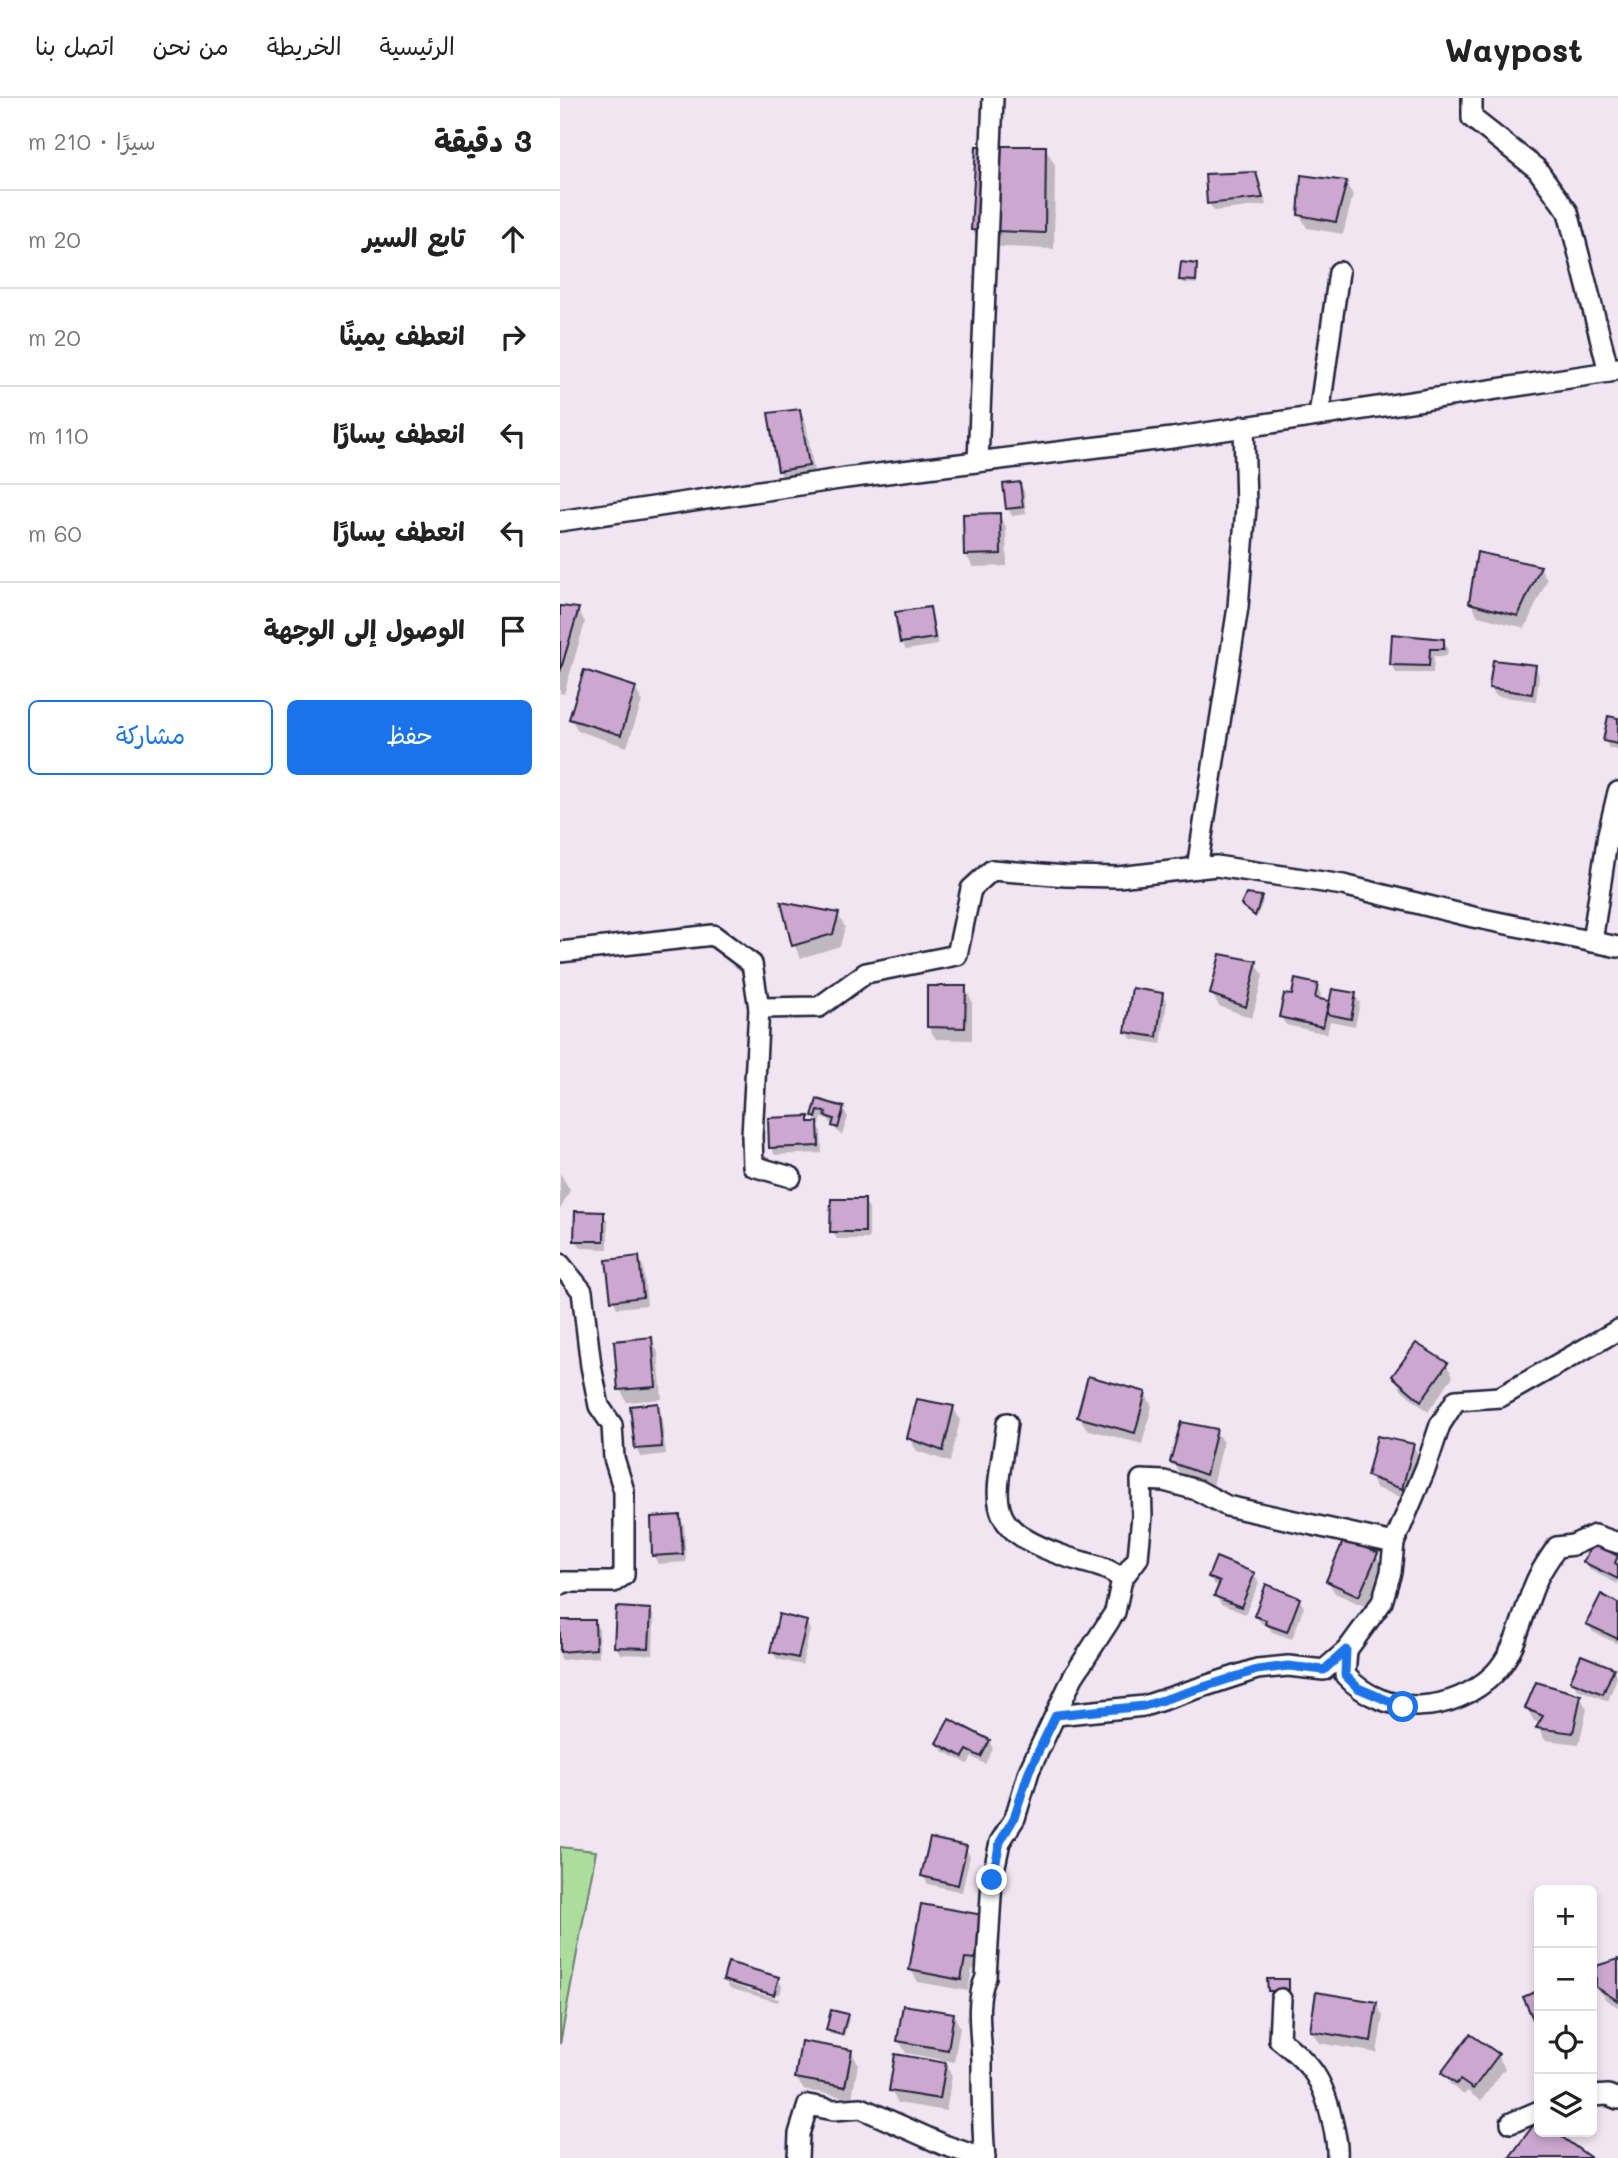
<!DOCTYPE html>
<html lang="ar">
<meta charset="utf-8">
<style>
:root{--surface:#fff;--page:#f6f6f6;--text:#222;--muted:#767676;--line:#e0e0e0;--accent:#1a73e8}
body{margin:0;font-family:Mali,"Playpen Sans Arabic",sans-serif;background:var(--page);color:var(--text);direction:rtl}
.controls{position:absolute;right:21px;bottom:21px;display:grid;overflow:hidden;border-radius:10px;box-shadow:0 4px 10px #0003}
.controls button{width:63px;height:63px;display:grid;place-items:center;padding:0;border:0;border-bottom:2px solid var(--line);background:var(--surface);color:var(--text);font:35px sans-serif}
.stop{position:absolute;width:21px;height:21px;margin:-16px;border:5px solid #1a73e8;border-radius:50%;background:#fff}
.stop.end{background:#1a73e8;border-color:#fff;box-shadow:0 2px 7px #0008}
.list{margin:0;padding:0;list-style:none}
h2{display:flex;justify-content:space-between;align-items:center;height:91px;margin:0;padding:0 28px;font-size:30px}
h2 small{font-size:23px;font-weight:400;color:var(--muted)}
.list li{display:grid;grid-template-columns:46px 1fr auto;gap:21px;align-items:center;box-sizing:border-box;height:98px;padding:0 28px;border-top:2px solid var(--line)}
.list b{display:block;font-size:26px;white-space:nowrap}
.list em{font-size:23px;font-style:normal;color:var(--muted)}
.actions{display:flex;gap:14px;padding:21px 28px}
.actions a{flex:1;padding:16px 0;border:2px solid var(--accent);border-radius:10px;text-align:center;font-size:24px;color:var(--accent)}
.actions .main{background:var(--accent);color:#fff}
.icon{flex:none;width:38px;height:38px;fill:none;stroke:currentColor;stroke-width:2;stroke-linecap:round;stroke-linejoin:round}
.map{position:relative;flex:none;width:1058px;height:2060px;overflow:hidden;direction:ltr}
header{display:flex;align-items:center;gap:42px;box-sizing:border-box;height:98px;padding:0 35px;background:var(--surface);border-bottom:2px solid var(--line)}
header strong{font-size:33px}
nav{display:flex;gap:38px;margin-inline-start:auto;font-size:24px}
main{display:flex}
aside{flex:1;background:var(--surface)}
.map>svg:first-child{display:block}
</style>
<header>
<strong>Waypost</strong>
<nav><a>الرئيسية</a><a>الخريطة</a><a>من نحن</a><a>اتصل بنا</a></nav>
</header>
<main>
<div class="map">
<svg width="1058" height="2060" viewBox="0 0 1058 2060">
<rect width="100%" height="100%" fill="#f0e5f1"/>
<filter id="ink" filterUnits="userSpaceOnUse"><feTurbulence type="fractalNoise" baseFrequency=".0143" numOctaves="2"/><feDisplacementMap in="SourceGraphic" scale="14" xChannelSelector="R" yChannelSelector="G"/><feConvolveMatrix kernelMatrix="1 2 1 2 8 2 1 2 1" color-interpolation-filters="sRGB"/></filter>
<g filter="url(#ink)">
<polygon fill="#acdd9d" stroke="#67806c" stroke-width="2" points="0,1749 36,1753 0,1946"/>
<g fill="#0003">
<polygon points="485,50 495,67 494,151 422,148 412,132"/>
<polygon points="695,76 700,84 706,107 654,113 649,105"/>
<polygon points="786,85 793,97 783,136 747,130 740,117"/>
<polygon points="636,167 638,171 637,186 623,185 621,182"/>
<polygon points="239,312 246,325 255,380 226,385 219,372"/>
<polygon points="459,385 464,393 466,416 452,418 448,410"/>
<polygon points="439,417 446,429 447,468 413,469 406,457"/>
<polygon points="980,469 987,482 965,530 918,518 911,505"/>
<polygon points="0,510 18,512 25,524 4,596 0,595"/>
<polygon points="369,511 373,519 378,547 346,552 342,545"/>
<polygon points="883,542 888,550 887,558 874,558 873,575 836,575 832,567"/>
<polygon points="975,569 979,577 976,603 936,598 931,590"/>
<polygon points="75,590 82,603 67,649 18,633 11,621"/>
<polygon points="1058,621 1058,652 1049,650 1045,642"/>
<polygon points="701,800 703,803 697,819 683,807"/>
<polygon points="278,817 285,829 280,848 241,860 234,847"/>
<polygon points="696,865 703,877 692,920 659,908 652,896"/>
<polygon points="756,888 761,896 760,902 771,905 795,897 800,905 795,928 770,923 767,936 726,927 721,919"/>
<polygon points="405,890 412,903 412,942 376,941 368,929"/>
<polygon points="602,896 607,904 601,946 571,941 567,933"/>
<polygon points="258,1004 283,1011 288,1019 282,1037 279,1035 268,1021 262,1020 260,1027 257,1026 261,1033 262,1055 215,1057 211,1049 248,1020 251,1026 258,1025 254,1018"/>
<polygon points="0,1075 10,1092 0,1112"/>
<polygon points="304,1103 309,1111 309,1141 277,1141 272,1133"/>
<polygon points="43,1116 48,1123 48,1151 21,1150 16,1142"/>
<polygon points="78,1160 83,1168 87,1207 57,1210 53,1202"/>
<polygon points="91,1241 98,1254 102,1301 67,1304 60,1291"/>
<polygon points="886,1266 893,1278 868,1314 841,1291 834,1278"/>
<polygon points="585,1295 592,1308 582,1346 526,1331 519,1319"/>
<polygon points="97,1307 101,1315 106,1356 81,1359 76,1351"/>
<polygon points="393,1309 400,1322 390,1364 357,1353 349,1340"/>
<polygon points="656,1333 663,1345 653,1388 620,1376 612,1364"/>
<polygon points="853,1347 860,1360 849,1402 816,1390 809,1378"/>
<polygon points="119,1419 124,1427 126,1464 98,1466 94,1458"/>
<polygon points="816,1457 824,1469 806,1509 775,1495 768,1483"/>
<polygon points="1057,1459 1058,1486 1030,1472 1025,1464"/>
<polygon points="694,1477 699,1485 685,1516 661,1506 656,1498 660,1489 654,1486 650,1478"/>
<polygon points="739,1501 744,1509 732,1541 712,1534 709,1529 701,1525 696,1517"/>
<polygon points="1058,1507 1058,1546 1033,1534 1028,1526"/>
<polygon points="90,1512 94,1520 93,1557 60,1556 56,1548"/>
<polygon points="0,1524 34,1524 39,1532 39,1559 2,1562 0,1558"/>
<polygon points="246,1524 250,1532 242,1567 217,1561 212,1553"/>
<polygon points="1053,1571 1057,1579 1048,1603 1017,1591 1012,1583"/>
<polygon points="1020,1599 1027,1611 1019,1646 985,1642 978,1630 981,1625 974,1623 967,1610"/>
<polygon points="429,1643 433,1651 425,1666 412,1659 408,1666 383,1653 378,1645"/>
<polygon points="405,1750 410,1758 402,1794 368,1786 363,1778"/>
<polygon points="422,1819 421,1873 412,1871 408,1893 358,1884 351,1872"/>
<polygon points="1058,1862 1058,1909 1046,1902 1038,1889"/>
<polygon points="218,1880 222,1888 220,1897 169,1882 169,1886 219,1901 218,1904 169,1890 165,1882"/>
<polygon points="816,1906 823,1918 817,1955 759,1945 752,1933"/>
<polygon points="393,1916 400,1929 394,1964 346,1955 339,1943"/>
<polygon points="287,1917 289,1921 284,1939 270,1936 268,1932"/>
<polygon points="911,1938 938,1958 945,1970 921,2003 907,1993 904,1997 891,1987 883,1975"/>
<polygon points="291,1953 298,1966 292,2000 244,1992 236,1980"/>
<polygon points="385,1966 392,1978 386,2013 338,2005 331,1993"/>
</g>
<g fill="#cca7cf" stroke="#22223b" stroke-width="2">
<polygon points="416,48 486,48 485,135 411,132"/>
<polygon points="696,74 703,100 647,106 645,76"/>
<polygon points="741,77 787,83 776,124 738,117"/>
<polygon points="621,164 637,166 636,183 619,182"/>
<polygon points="240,311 249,368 218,373 208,315"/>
<polygon points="460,384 463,409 446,411 443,386"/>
<polygon points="440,415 441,456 404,457 403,416"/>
<polygon points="917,454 981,468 958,518 909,505"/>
<polygon points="0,508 19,510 0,574"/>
<polygon points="370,509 375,540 340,545 335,514"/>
<polygon points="832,536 884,541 884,551 870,551 869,568 830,567"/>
<polygon points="933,562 976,567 972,596 929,590"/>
<polygon points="24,572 76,589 61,637 9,621"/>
<polygon points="1048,618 1058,620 1058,646 1043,643"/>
<polygon points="686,796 702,798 695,818 681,807"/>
<polygon points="221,804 279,815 273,836 232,848"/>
<polygon points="660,856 697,863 686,909 650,896"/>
<polygon points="735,881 758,886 755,900 769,903 763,929 719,919 724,896 732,897"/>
<polygon points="367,888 406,888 405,930 367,929"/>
<polygon points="572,890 603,895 597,939 565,934"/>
<polygon points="772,891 796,895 791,921 767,916"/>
<polygon points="257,1001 284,1009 278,1030 272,1028 274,1021 265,1018 266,1014 258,1013 256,1020 252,1018"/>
<polygon points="249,1018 249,1024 258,1024 259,1048 209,1050 208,1020"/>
<polygon points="271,1101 305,1101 305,1134 270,1134"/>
<polygon points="15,1113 44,1114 44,1143 14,1143"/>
<polygon points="79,1158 83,1199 51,1203 46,1162"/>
<polygon points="92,1239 96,1289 58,1292 54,1243"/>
<polygon points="856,1245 888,1265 861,1303 832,1278"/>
<polygon points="528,1278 586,1294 575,1335 517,1319"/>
<polygon points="357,1301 394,1308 383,1353 347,1340"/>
<polygon points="98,1305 102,1349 75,1351 70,1308"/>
<polygon points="621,1324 657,1331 646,1377 610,1364"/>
<polygon points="817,1338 854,1346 842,1391 807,1378"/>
<polygon points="120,1417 123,1456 92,1458 91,1419"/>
<polygon points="784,1441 818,1455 799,1498 766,1483"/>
<polygon points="1033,1445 1058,1458 1055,1465 1058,1467 1058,1481 1023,1464"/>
<polygon points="656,1459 695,1475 681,1509 654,1498 660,1484 648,1479"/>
<polygon points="706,1486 740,1500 727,1534 705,1526 706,1522 694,1518"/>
<polygon points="1041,1496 1058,1505 1058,1541 1026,1526"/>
<polygon points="56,1509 91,1511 89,1550 54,1549"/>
<polygon points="219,1516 247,1523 238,1560 210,1554"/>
<polygon points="0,1522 35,1522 36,1551 0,1554"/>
<polygon points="1021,1557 1054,1570 1043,1596 1010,1583"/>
<polygon points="976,1584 1021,1597 1013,1635 976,1630 983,1618 965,1610"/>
<polygon points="389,1621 430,1642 421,1659 407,1652 403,1659 376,1645"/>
<polygon points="370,1740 407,1748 398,1787 361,1778"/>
<polygon points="361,1806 423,1817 415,1861 405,1860 401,1882 349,1872"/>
<polygon points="1058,1861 1058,1903 1036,1889 1036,1868"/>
<polygon points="168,1864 219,1879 214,1897 163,1882"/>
<polygon points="707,1881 729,1881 729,1893 708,1893"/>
<polygon points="979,1892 979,1934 963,1899"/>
<polygon points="756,1894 817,1904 811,1943 750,1933"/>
<polygon points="343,1907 394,1915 388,1952 337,1943"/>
<polygon points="271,1912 288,1916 282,1937 266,1932"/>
<polygon points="910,1936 939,1956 913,1991 900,1982 896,1986 881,1975"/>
<polygon points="241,1943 292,1952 285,1989 235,1980"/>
<polygon points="335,1956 386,1965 380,2001 329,1993"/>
<polygon points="978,2021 979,2034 995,2034 1031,2060 949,2060"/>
</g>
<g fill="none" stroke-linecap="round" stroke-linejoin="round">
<defs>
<g id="street">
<polyline points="912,0 912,20 977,71 1008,114 1049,274"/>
<polyline points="759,317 779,174"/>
<polyline points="418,363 433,0"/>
<polyline points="0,423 286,380 612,340 1049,274 1058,270"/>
<polyline points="637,770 678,509 686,409 684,328"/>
<polyline points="1032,844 1048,736 1058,694"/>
<polyline points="0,854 153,837 192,866 199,910 259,909 306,875 397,857 411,791 432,772 506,778 558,779 656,768 783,787 913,819 1058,849"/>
<polyline points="199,910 192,1038 193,1068 231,1079"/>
<polyline points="0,1166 22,1193 31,1268 39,1308 52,1327 54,1360 64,1393 64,1477 54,1484 3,1484 0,1487"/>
<polyline points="562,1481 578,1460 582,1418 581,1382 604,1383 637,1392 667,1408 834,1445"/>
<path d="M787,1552L785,1577C825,1621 894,1616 935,1575C957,1552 963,1514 975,1486C980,1473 989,1461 997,1449L1013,1447L1035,1437L1058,1445"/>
<polyline points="496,1617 584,1608 697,1571 728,1568 764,1572 787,1552 822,1504 831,1474 834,1445 866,1369 880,1327 896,1302 940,1299 1058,1232"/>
<path d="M721,1901L719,1941C752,1967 763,1981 772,2022C775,2035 778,2046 777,2060"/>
<polyline points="1032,1998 1048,1997 1058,2001"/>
<polyline points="951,2025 979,2013"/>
<polyline points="238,2060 239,2036 248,2007 274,2012 301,2010 384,2047 422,2060"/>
<path d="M425,2060C422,2029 422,1998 422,1966C422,1939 414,1905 426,1879L432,1782L440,1744L455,1720L469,1673L513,1579L555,1514L562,1481C546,1467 527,1466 507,1459C418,1429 437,1404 447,1325"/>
</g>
</defs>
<use href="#street" stroke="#22223b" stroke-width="24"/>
<use href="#street" stroke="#fff" stroke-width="19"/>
</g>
</g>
<g fill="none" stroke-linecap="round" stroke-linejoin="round" filter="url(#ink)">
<polyline stroke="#1a73e8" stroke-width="9" points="432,1782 440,1744 454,1720 469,1673 496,1617 584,1608 697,1572 728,1568 764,1572 786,1552 785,1577 798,1590 843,1609"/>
</g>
</svg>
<div class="controls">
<button>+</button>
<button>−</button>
<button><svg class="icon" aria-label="locate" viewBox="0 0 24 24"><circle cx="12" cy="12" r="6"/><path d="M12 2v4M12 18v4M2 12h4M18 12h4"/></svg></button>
<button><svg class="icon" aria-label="layers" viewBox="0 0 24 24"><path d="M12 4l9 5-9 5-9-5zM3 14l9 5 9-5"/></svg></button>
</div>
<div class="stop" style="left:843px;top:1609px"></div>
<div class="stop end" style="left:432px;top:1782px"></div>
</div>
<aside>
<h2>3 دقيقة<small>سيرًا · 210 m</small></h2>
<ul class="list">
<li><svg class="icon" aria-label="ahead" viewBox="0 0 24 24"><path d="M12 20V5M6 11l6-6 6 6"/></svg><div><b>تابع السير</b></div><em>20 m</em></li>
<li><svg class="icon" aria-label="right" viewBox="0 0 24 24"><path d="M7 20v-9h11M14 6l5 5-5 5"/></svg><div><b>انعطف يمينًا</b></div><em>20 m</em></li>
<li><svg class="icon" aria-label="left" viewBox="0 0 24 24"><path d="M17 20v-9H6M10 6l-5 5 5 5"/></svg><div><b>انعطف يسارًا</b></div><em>110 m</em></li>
<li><svg class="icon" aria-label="left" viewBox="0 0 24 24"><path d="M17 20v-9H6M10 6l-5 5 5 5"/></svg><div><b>انعطف يسارًا</b></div><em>60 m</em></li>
<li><svg class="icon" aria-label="arrive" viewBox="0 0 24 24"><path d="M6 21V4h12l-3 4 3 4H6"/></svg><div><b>الوصول إلى الوجهة</b></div></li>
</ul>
<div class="actions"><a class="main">حفظ</a><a>مشاركة</a></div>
</aside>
</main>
